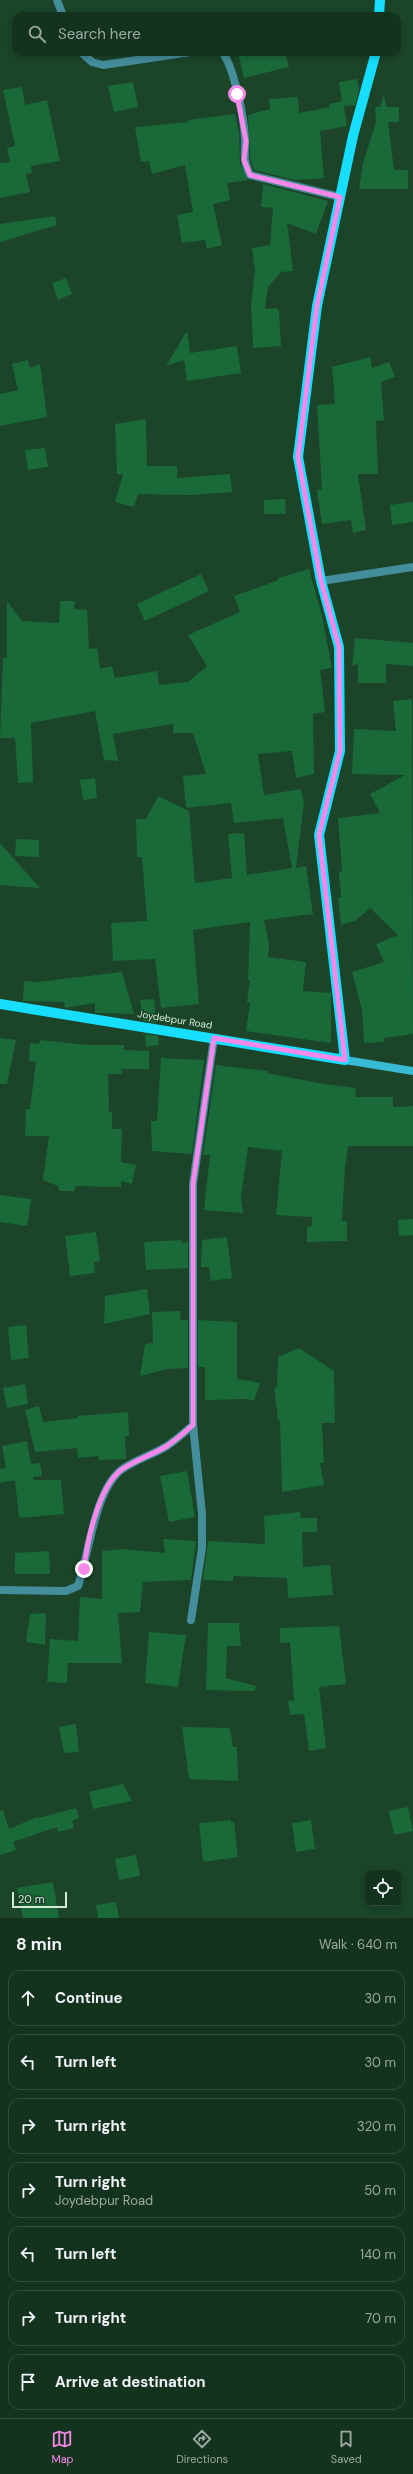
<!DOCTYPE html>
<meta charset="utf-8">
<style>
:root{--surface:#14331f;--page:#213f2c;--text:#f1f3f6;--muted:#9daaa4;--line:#334e3d;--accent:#f888e9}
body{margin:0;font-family:"DM Sans",sans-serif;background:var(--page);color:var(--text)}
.controls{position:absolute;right:12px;bottom:12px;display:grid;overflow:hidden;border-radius:8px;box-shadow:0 2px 6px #0003}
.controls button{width:36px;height:36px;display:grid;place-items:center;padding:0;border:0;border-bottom:1px solid var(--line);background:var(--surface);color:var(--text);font:20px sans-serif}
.scale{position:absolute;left:12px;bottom:10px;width:55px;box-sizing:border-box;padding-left:4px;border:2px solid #d4ead9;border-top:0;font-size:11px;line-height:14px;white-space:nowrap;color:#d4ead9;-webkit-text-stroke:3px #1b4429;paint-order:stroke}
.stop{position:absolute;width:12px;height:12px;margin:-9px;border:3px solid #f888e9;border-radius:50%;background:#fff}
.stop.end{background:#f888e9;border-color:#fff;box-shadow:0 1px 4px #0008}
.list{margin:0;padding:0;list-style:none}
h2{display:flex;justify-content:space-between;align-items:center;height:52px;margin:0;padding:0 16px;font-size:17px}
h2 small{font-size:13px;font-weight:400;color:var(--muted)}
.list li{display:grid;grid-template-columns:26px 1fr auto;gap:12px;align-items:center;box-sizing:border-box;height:56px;margin:0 8px 8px;padding:0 8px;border:1px solid var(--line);border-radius:12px}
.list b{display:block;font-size:15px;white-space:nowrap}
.list p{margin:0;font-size:13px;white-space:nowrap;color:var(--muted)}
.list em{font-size:13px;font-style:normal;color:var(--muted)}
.icon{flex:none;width:22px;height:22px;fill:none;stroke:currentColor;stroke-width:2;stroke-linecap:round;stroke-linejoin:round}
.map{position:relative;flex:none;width:413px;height:1918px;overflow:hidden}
.search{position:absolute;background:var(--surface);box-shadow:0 2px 6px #0003;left:12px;right:12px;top:12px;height:44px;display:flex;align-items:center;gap:10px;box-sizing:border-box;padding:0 14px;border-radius:12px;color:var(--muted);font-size:15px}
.sheet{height:500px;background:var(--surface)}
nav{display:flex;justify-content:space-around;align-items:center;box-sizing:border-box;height:56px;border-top:1px solid var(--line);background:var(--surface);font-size:11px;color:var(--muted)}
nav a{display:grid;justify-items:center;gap:2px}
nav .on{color:var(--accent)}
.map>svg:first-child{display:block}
</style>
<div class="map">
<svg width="413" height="1918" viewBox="0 0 413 1918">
<rect width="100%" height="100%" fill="#1b4429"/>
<g fill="#1a6939">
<polygon points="238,52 285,52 289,67 244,78"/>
<polygon points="357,79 359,91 355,105 344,106 347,126 320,131 324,178 295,180 254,170 250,158 248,115 270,109 269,99 298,97 299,113 330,107 329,104 342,101 339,82"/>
<polygon points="133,82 138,107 114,112 108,86"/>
<polygon points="22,87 25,105 47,100 60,161 31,166 32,173 26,174 30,192 0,198 0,163 10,162 7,148 15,146 3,90"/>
<polygon points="384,94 386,107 399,107 399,122 388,122 394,170 408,170 408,189 359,189 363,163 376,122 375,107 380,107"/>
<polygon points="235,114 239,133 240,163 248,180 227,183 230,200 213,204 222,245 207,249 205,240 182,243 177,215 193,212 185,165 152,174 149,161 141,162 135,127 189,122 188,120"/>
<polygon points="263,184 328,201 316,234 287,223 293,271 281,272 268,287 265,309 277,308 279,311 281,346 253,348 251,305 255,271 252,248 270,245 273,208 261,207"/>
<polygon points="55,216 57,225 0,242 0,224"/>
<polygon points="66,278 72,294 58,300 52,283"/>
<polygon points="187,331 190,353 237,346 241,373 187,381 184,360 166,366"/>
<polygon points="370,357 372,368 389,362 395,377 381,382 384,420 376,421 378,474 358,474 366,530 353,533 351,520 322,524 317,490 322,489 317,405 335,404 332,367"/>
<polygon points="28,360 30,368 40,364 47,417 0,426 0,394 18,390 12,364"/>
<polygon points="146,419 147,466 177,466 177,478 230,474 232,492 193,495 138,494 134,507 115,502 123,474 117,474 115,424"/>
<polygon points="45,448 48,467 28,470 25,450"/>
<polygon points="285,499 286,514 264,514 264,500"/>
<polygon points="413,502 413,522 392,525 390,505"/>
<polygon points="309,569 322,616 332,668 320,670 325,712 313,714 314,774 296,778 292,751 258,754 264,795 301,789 304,803 296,868 306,866 313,914 264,920 269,944 268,957 306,962 303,991 331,993 331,1043 246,1031 250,1003 247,1002 250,980 248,980 250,922 193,930 199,1004 161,1008 155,959 113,961 111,923 147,921 142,857 137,857 136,819 146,819 158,796 189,811 195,883 232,878 228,834 244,833 247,875 292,868 283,818 234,823 231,803 186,808 183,776 206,774 193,733 173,733 173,724 113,734 118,761 104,760 95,711 31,723 33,782 18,783 15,738 0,738 3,658 7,658 7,601 22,621 59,623 60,601 75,601 74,609 87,610 89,649 97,648 100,669 112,666 115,678 157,671 159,685 188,682 207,666 188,635 240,612 234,596 279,580 278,578"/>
<polygon points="201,574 209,591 145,621 137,604"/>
<polygon points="355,638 413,643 413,666 386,664 386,683 358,683 358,664 352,665"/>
<polygon points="412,699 413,1034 384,1038 384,1042 364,1043 362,1010 352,972 384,962 376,944 398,935 370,908 355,921 341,925 338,898 341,897 339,872 342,871 338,818 380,813 370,794 405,775 352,774 354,729 396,731 393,701"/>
<polygon points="95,778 97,798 83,800 80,780"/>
<polygon points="16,839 39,840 39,857 15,856"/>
<polygon points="0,843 40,888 0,885"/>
<polygon points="122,972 134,1014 95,1013 95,1003 65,1008 64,1002 23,1001 24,981 37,982"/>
<polygon points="154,999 156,1023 143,1021 140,1000"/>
<polygon points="145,1034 158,1036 159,1045 146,1047"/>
<polygon points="0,1038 16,1040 7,1084 0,1084"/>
<polygon points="40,1040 87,1045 124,1045 124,1050 149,1051 149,1069 121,1069 123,1074 108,1074 109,1112 112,1112 112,1129 122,1129 121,1162 136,1165 132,1184 121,1181 121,1187 76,1186 74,1191 59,1191 58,1186 43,1180 49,1136 25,1136 26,1109 30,1109 36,1062 29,1061 30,1043 39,1044"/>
<polygon points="161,1058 204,1060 192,1154 152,1151 151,1121 157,1121"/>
<polygon points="216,1065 267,1071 267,1073 324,1084 356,1088 355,1097 393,1097 393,1107 413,1106 413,1146 348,1146 345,1167 342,1221 347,1221 347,1241 307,1242 307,1227 312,1226 312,1217 276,1215 282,1151 248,1147 241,1198 243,1213 204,1210 210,1155 203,1155"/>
<polygon points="0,1195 31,1199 27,1226 0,1222"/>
<polygon points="413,1219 413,1235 399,1236 398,1220"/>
<polygon points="96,1232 100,1261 94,1262 95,1273 70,1276 65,1236"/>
<polygon points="227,1237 232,1278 211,1281 209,1267 201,1267 202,1240"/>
<polygon points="182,1240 182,1243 188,1242 188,1268 146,1270 144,1242"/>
<polygon points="147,1289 150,1314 104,1324 105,1296"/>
<polygon points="180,1311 181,1320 188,1320 188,1368 167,1369 140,1376 145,1344 153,1343 152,1312"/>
<polygon points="198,1320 237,1322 237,1379 260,1383 254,1401 247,1399 205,1400 205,1367 198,1367"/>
<polygon points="26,1325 29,1358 11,1360 8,1327"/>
<polygon points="299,1348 334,1371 335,1423 322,1423 324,1463 320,1463 324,1485 282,1492 280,1420 278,1420 274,1387 277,1388 278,1357"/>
<polygon points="25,1384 28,1404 7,1408 3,1388"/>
<polygon points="39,1406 43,1422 78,1418 78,1416 128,1412 129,1436 125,1436 126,1459 99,1460 98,1456 78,1458 77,1448 35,1452 25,1410"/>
<polygon points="27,1441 31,1464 40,1463 42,1476 33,1477 34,1480 61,1480 64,1514 19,1518 15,1480 0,1483 0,1469 6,1468 2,1446"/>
<polygon points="187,1471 195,1517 169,1522 160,1476"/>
<polygon points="300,1512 301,1518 317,1518 317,1532 302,1532 303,1567 330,1565 333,1595 288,1598 287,1578 233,1576 233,1581 203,1580 208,1541 265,1544 264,1516"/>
<polygon points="163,1539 196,1541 191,1580 143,1582 140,1612 118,1613 122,1663 68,1663 67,1683 47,1682 50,1639 78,1641 80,1597 102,1599 102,1551 123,1549 165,1553"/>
<polygon points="49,1551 50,1574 15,1574 15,1553"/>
<polygon points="46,1613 45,1645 26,1642 30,1614"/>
<polygon points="208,1623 239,1623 241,1646 227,1646 226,1678 256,1686 255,1691 206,1690"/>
<polygon points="339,1626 346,1684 319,1687 326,1748 309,1751 304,1714 290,1715 288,1701 294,1700 290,1642 280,1643 280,1628"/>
<polygon points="149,1632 186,1635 178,1687 145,1683"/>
<polygon points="76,1724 79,1752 64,1753 59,1727"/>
<polygon points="182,1727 230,1728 233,1747 237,1747 238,1781 189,1779"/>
<polygon points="123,1784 132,1801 93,1809 89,1792"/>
<polygon points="408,1807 413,1831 394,1835 389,1811"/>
<polygon points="76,1808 79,1818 72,1821 74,1828 58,1832 57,1827 13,1842 16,1850 0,1855 0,1811 3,1810 9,1829 37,1817 38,1818"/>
<polygon points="231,1820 231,1823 234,1822 238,1857 203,1862 199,1823"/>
<polygon points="311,1820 315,1849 296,1852 292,1823"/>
<polygon points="136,1855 140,1876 119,1880 115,1859"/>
<polygon points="53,1882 59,1918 23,1918 17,1888"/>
<polygon points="116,1902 119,1918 98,1918 96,1905"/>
</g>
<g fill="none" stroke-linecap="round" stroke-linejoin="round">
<g stroke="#448d9b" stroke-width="8">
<polyline points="57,0 63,16"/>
<polyline points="81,52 92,62 103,65 191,52"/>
<path d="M222,52C234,66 245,122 245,142C245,158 243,159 250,175L340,197"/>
<polyline points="321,581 413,567"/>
<path d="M0,1590L66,1591L78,1586C89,1555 94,1492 121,1470C135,1460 152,1455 167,1446C176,1440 185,1432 193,1425"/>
<polyline points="191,1620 202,1548 202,1514 193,1425 193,1184 214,1038"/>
</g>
<polyline stroke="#38bbd2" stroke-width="8" points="345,1060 413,1071"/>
<g stroke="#17defc" stroke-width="10">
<polyline points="379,16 380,0"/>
<polyline points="0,1004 345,1060 319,835 340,751 339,647 321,581 298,457 317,306 353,136 376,52"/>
</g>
</g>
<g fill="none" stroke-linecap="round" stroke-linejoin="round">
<path stroke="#f888e9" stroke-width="5" d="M84,1569C87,1542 98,1488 121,1470C135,1460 152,1455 167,1446C176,1440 185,1432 193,1425V1184L214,1038L345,1060L319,835L340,751L339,647L321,581L298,457L317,306L340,197L250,175L244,160L246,141L237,94"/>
</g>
<g text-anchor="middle" stroke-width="3" stroke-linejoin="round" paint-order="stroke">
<g font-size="10" fill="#d4ead9" stroke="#1b4429">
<text transform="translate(175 1019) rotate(9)" y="4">Joydebpur Road</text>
</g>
</g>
</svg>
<div class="controls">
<button><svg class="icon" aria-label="locate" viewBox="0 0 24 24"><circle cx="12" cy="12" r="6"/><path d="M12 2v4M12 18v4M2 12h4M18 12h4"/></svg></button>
</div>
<div class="scale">20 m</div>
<div class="stop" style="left:237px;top:94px"></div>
<div class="stop end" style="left:84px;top:1569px"></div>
<div class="search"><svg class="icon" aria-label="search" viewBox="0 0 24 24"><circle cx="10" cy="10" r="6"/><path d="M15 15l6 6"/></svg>Search here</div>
</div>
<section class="sheet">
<h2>8 min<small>Walk · 640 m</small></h2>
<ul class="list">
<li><svg class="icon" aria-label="ahead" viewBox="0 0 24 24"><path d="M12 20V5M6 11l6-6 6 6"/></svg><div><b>Continue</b></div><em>30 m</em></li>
<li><svg class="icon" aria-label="left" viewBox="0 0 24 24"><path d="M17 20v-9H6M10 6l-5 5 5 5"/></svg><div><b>Turn left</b></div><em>30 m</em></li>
<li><svg class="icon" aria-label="right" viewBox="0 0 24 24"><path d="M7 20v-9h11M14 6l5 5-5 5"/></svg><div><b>Turn right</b></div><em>320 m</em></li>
<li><svg class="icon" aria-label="right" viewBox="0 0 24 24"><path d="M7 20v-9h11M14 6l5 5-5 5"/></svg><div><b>Turn right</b><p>Joydebpur Road</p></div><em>50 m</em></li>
<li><svg class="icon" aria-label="left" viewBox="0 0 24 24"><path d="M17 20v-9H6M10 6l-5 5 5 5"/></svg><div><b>Turn left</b></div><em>140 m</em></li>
<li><svg class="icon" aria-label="right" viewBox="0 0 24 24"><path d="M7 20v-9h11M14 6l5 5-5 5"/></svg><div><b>Turn right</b></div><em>70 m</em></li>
<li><svg class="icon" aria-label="arrive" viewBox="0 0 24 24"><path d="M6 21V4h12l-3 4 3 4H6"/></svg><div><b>Arrive at destination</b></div></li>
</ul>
</section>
<nav>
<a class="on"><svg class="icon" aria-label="map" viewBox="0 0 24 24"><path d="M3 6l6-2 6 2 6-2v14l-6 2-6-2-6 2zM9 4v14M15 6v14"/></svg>Map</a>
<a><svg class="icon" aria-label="directions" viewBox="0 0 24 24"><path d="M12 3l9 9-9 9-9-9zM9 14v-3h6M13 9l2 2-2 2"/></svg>Directions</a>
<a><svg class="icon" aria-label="saved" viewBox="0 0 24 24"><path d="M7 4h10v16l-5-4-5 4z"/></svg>Saved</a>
</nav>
